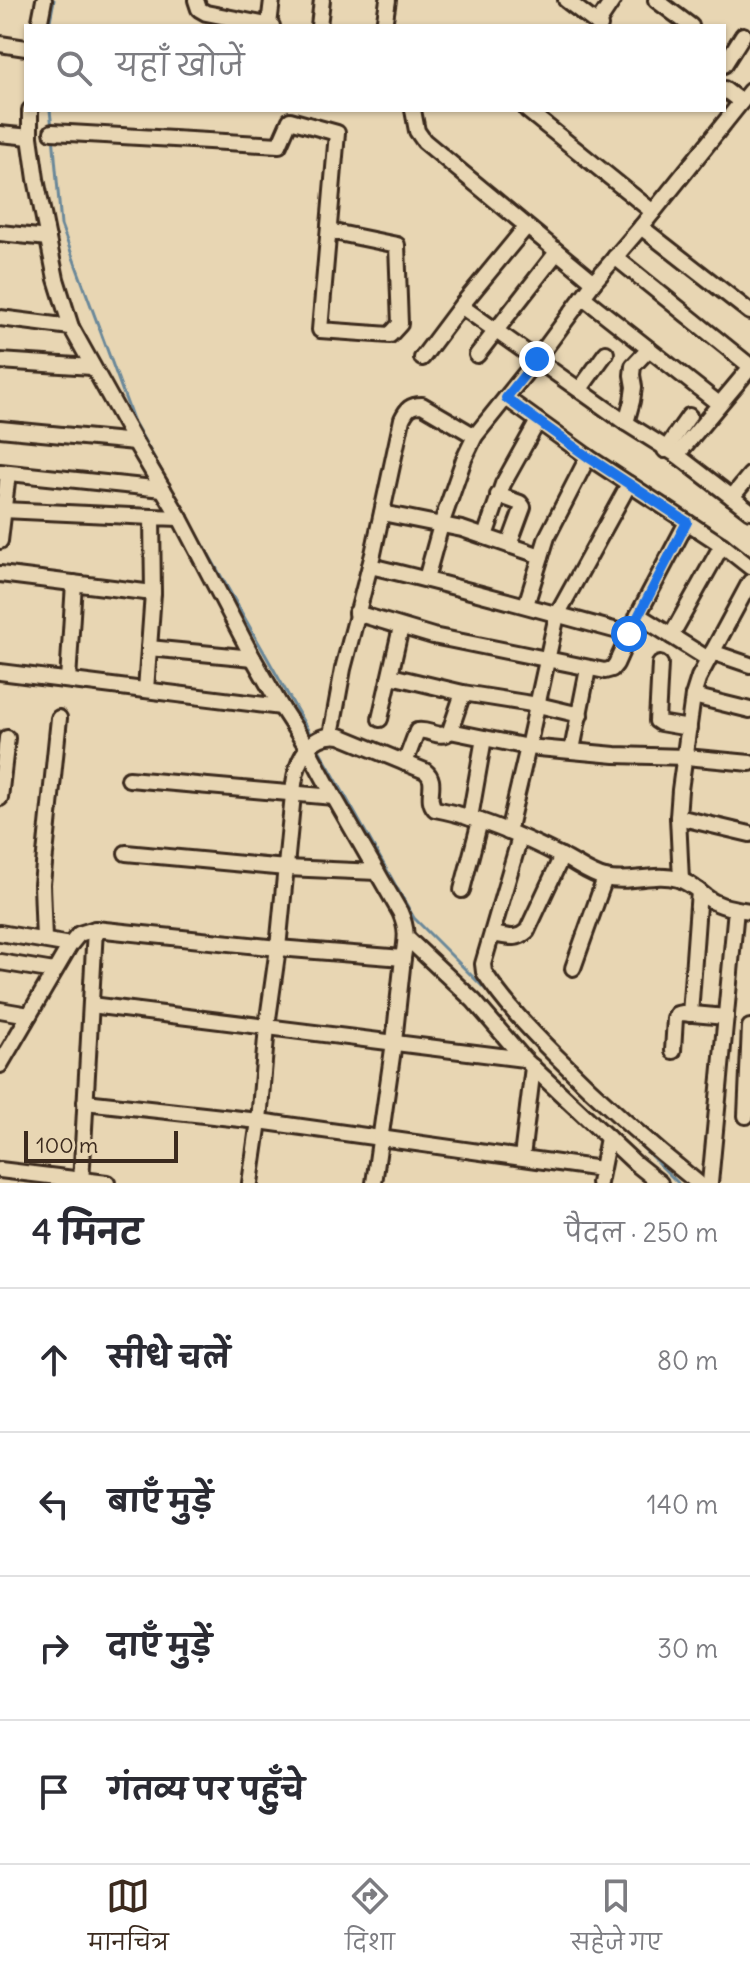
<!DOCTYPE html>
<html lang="hi">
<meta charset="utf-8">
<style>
:root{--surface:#fff;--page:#f2f2f3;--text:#2b2b33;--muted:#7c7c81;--line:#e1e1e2;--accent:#3b2a1e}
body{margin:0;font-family:Delius,"Playpen Sans Deva",sans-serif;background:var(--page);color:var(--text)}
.scale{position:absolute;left:24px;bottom:20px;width:154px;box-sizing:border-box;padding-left:8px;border:4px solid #3b2a1e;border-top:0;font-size:22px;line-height:28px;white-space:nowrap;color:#3b2a1e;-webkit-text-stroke:6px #e8d6b3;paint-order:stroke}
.stop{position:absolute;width:24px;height:24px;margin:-18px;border:6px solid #1a73e8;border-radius:50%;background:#fff}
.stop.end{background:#1a73e8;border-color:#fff;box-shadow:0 2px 8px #0008}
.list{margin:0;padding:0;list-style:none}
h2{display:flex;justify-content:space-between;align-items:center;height:104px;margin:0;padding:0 32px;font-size:34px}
h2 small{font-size:26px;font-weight:400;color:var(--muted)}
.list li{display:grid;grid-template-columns:52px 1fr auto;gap:24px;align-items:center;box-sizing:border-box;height:144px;padding:0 32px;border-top:2px solid var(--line)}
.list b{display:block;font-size:30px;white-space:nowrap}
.list em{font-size:26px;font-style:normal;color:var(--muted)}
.icon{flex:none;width:44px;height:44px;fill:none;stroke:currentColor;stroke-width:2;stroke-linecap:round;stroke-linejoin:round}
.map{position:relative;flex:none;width:750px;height:1183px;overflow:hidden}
.search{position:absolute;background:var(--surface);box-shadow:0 2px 6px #0004;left:24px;right:24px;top:24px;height:88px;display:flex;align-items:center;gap:20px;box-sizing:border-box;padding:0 28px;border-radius:0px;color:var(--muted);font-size:30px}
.sheet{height:680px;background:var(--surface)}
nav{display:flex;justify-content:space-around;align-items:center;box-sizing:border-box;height:112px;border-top:2px solid var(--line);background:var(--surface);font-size:22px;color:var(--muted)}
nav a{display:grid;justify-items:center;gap:4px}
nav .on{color:var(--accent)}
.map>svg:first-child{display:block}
</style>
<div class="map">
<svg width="750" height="1183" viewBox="0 0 750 1183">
<rect width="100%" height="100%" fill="#e8d6b3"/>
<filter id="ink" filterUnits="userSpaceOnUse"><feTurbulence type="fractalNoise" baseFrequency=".0125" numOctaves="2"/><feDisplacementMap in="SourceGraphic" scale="16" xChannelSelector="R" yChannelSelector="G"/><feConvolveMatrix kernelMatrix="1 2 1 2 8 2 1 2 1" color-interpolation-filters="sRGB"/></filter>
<g filter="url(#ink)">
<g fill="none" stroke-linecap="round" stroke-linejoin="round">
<g stroke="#6b8899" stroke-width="3">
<polyline points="49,26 54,0"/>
<polyline points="50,110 52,128"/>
<polyline points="53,135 61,225 134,422 313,739"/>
<polyline points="317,746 414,918 495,999"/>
<polyline points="633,1138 678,1183"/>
</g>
<defs>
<g id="minor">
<polyline points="196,0 199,9 206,13 272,26"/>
<polyline points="566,0 600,26"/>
<polyline points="656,0 691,26"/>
<polyline points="597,24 613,0"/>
<polyline points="269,25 272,0"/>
<polyline points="39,26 44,0"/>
<polyline points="319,26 322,0"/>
<polyline points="384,26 388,0"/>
<polyline points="0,44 26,48"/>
<polyline points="724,65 743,35"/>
<polyline points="724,89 741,102"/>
<path d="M30,110V137L36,179L56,279L71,327L135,442L180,518L253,658L281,707L307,747L334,797L400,912C408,930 406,939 403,958"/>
<polyline points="413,110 417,131 424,141 594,282"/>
<polyline points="527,110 653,212"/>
<polyline points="52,132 279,145 290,120 337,133 320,330 390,335 400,324 397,245 329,231"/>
<polyline points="0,134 30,137"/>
<polyline points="641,227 750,312"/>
<polyline points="0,233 48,238"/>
<polyline points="615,257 750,366"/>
<polyline points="583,297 719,404"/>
<polyline points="461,306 626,423 677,455 750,511"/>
<polyline points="0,318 71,327"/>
<polyline points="477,355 557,252"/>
<polyline points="422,358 461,306 526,227"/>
<polyline points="0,361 92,367"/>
<polyline points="580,389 606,353"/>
<polyline points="506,398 588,457 722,545 750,567"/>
<polyline points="626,423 632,401 634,387 632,375 633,366 649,349"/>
<polyline points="0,429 135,442"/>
<polyline points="665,450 689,416"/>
<polyline points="677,455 750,368"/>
<polyline points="0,472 163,489"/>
<polyline points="629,484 557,615 528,747 615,755 686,757 750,763"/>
<polyline points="498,495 520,503 523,507 509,545"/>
<polyline points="732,497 750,475"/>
<polyline points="3,510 152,517"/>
<polyline points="382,513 462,529 541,556"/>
<polyline points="485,536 503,484 538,421"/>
<polyline points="0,541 8,473"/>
<path d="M370,566C457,586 543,611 629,634"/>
<polyline points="0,574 153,593"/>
<polyline points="426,579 441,525 464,459 475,436 537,359 594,282 641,227 750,91"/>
<polyline points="526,605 547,537 588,457"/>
<polyline points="356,613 433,636 605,671 612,669 616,664 638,615 687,522"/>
<polyline points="638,615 708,659"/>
<polyline points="671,636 722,545"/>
<polyline points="149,648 253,658"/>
<polyline points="712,652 750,665"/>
<polyline points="660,664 657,721 660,723 689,728"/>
<polyline points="0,672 281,707"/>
<polyline points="391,676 463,693 538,705 580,715"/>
<polyline points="68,680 74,583"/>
<polyline points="146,690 153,593 152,517 180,518"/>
<polyline points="693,696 750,710"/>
<polyline points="380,719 401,627"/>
<polyline points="450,731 528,747 508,832"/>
<path d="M331,735L343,669L373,554L402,419C407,409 410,405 422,405L475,436"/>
<polyline points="572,750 588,669"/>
<path d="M405,763L417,731C428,728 441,741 450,731L463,693"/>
<polyline points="129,779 334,797"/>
<polyline points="0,798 7,738"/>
<polyline points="678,817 750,834"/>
<polyline points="470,818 484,738"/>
<path d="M520,837L483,964L484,972C504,1003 530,1030 556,1056C601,1101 648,1143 698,1183"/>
<polyline points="126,853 286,868 377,872"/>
<polyline points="681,880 678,817 680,790 693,696 699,677 750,582"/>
<polyline points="462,890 480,821"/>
<polyline points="0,933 70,945"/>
<path d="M492,934C506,936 516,941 527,931L562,856"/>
<polyline points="406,937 474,1001 524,1059 635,1163 660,1183"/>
<polyline points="44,940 42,884 59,718"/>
<polyline points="0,962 54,971"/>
<polyline points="573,968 605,878"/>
<polyline points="91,1005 524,1059"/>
<polyline points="0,1010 29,1015"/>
<polyline points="690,1014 699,891"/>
<polyline points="673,1051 675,1018 677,1014 682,1013 726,1017"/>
<polyline points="0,1065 70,945 79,934 95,929"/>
<polyline points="85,1102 259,1121 601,1169"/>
<polyline points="746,1116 750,1027"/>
<polyline points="522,1157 533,1067"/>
<polyline points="0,1170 107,1183"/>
<polyline points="81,1183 95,929 278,948 403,958 394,1042 374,1183"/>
<path d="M250,1183L259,1121L267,1026L278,948L294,784C297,759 310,732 340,736L425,771C439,782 424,797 435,809C478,817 522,836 561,856C576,863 589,874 605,878C629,884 655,872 678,879C691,883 699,892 709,899C721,907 736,909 750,911"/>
<polyline points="599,1183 608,1138"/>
<polyline points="710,1183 736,909"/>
</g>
</defs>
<use href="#minor" stroke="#3b2a1e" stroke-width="20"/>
<use href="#minor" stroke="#e8d6b3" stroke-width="14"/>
</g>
</g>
<g fill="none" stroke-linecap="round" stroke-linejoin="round" filter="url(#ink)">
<polyline stroke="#1a73e8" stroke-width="10" points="537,359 506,398 588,457 687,522 629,634"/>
</g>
</svg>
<div class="scale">100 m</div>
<div class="stop" style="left:629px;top:634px"></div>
<div class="stop end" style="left:537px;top:359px"></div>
<div class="search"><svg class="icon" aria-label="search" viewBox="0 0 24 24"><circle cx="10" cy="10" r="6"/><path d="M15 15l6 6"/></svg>यहाँ खोजें</div>
</div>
<section class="sheet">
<h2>4 मिनट<small>पैदल · 250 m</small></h2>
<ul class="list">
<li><svg class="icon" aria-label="ahead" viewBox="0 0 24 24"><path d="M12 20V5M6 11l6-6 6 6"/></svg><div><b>सीधे चलें</b></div><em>80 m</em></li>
<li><svg class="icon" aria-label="left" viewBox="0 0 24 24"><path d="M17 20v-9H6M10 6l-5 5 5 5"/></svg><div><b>बाएँ मुड़ें</b></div><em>140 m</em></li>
<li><svg class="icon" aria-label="right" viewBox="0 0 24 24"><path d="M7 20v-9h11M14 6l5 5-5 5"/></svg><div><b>दाएँ मुड़ें</b></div><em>30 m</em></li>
<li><svg class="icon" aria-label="arrive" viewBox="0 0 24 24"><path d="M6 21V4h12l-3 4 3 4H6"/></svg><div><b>गंतव्य पर पहुँचे</b></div></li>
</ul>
</section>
<nav>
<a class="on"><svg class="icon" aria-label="map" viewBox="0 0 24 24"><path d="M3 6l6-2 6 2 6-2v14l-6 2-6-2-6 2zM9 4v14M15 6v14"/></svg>मानचित्र</a>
<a><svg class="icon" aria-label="directions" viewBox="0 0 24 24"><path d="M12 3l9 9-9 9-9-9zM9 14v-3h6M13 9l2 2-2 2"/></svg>दिशा</a>
<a><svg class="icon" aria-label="saved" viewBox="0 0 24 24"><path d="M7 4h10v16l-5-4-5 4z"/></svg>सहेजे गए</a>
</nav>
